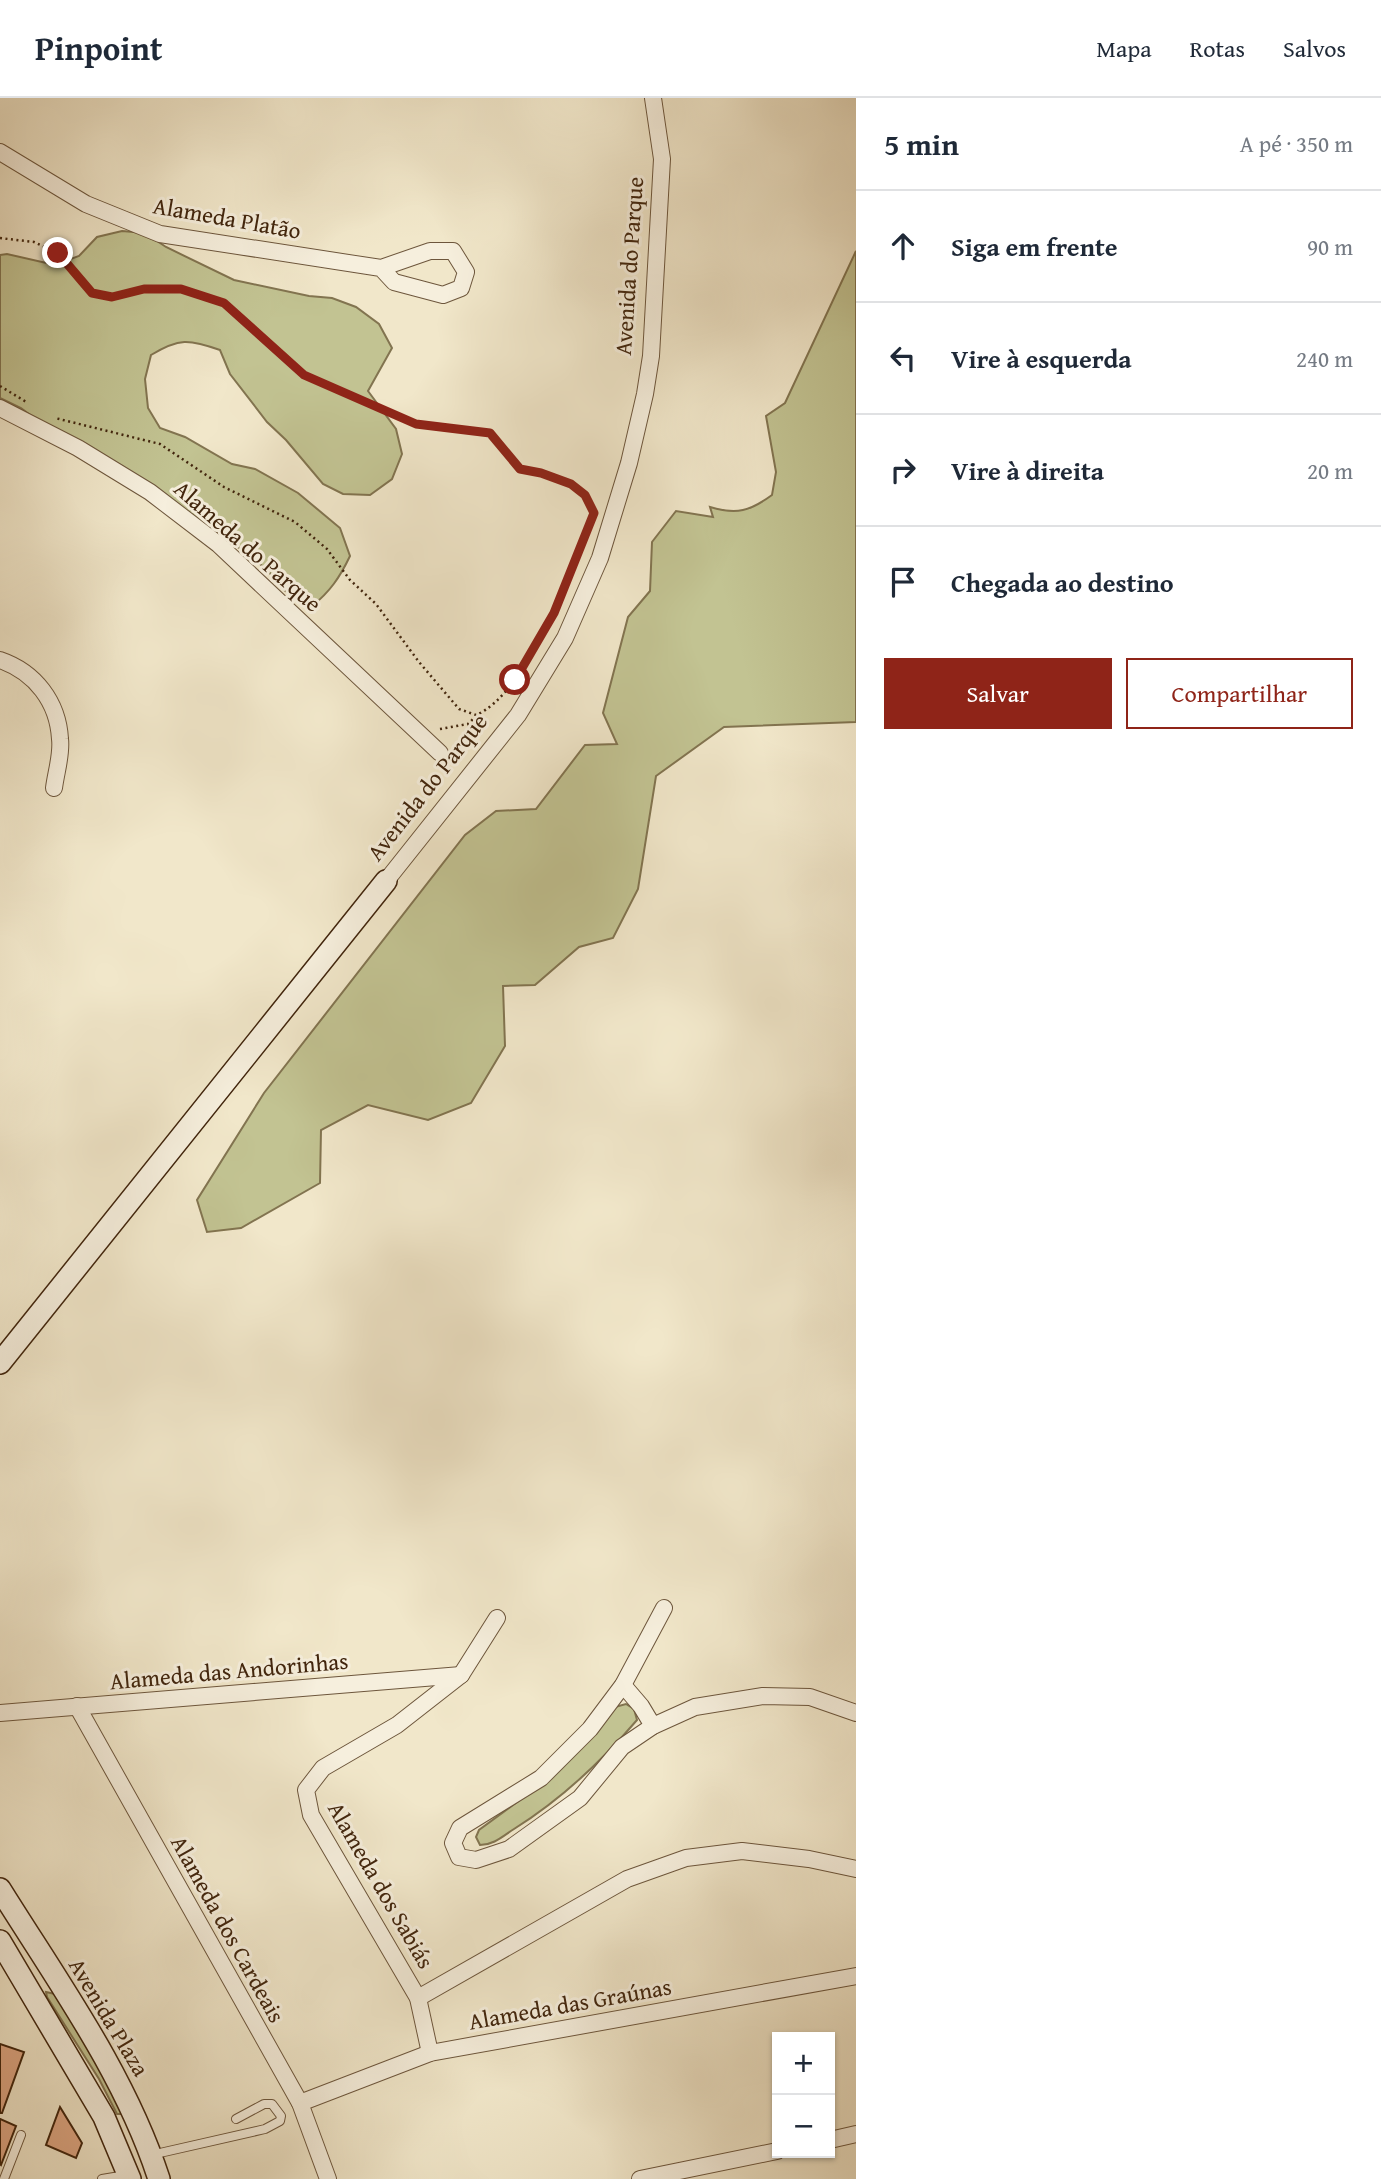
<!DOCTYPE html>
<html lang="pt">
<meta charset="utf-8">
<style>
:root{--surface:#fff;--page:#f6f6f7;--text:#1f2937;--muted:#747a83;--line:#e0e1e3;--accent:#8f2418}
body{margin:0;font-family:"Gentium Book Plus",serif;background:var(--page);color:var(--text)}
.controls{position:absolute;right:21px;bottom:21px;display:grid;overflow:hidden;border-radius:0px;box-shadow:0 2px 5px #0004}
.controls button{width:63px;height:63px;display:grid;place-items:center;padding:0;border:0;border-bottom:2px solid var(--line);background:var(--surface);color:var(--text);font:35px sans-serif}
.stop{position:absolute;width:21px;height:21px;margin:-16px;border:5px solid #8f2418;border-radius:50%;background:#fff}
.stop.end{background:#8f2418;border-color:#fff;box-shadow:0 2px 7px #0008}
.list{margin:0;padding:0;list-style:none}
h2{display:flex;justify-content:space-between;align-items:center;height:91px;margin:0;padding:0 28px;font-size:30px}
h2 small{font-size:23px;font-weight:400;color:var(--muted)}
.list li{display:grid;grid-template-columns:46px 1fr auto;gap:21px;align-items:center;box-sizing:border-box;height:112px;padding:0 28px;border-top:2px solid var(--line)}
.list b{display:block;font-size:26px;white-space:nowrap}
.list em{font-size:23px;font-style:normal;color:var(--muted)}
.actions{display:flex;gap:14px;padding:21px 28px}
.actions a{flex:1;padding:16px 0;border:2px solid var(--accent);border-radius:0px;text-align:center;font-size:24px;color:var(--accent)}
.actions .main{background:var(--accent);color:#fff}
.icon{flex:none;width:38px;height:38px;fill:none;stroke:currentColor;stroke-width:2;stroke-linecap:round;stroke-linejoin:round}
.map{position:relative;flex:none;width:856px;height:2081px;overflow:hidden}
header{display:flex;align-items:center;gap:42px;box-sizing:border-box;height:98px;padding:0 35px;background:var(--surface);border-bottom:2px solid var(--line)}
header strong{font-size:33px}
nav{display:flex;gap:38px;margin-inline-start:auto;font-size:24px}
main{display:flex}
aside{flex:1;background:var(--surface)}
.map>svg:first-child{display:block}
</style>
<header>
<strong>Pinpoint</strong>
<nav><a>Mapa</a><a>Rotas</a><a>Salvos</a></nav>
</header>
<main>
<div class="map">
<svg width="856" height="2081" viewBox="0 0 856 2081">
<rect width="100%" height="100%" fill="#f1e7ca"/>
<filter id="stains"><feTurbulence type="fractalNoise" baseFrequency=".00286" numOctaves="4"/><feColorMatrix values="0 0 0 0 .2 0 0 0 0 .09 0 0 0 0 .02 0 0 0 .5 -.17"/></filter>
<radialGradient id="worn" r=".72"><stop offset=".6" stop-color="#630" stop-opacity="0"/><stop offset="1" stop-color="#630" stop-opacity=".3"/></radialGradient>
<g fill="#c2c392" stroke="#827450" stroke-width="2">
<path d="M122,133L145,135L166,149L234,182L309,198L332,200L356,209L379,226L392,250L368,293L396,331L402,356L392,381L370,397L343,396L323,386L286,342L267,324L230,276L220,252C189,241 179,240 151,257L145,281L148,310L160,330L185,339L232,366L255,371L298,395L340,430L350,458C340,479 330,494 311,509L284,492L268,473L244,452L223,442L62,341L21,310L0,300V157L7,156L55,167L79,158L97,139Z"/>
<path d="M856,153V624L724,629L656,678L638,791L613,840L579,849L535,887L503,888L505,948L471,1005L428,1022L368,1007L321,1032L320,1085L241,1130L207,1134L197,1102L264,995L465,737L496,713L536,711L585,647L617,646L603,615L628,519L650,493L652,444L676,413L713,419L710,409C737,417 750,413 772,397L776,374L766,318L785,305Z"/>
<path d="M626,1606L634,1611L637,1622C601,1664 562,1701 514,1731C503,1738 494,1747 480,1747L476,1739L479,1732L551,1679L615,1609Z"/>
<polygon points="46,1894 55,1896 106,1976 125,2016 117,2016 99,1981 47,1899"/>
</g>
<g fill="#dda683" stroke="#41250d" stroke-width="2">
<polygon points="0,1946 24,1954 2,2015 0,2015"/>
<polygon points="60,2009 82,2045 76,2060 46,2047"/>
<polygon points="0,2021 16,2028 1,2067 0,2066"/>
</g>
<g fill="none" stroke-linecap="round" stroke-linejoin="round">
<defs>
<g id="lane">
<polyline points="151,2057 265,2031 280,2023 281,2018 272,2006 264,2006 236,2021"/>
<polyline points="4,2081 21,2037"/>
<polyline points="102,2081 126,2077"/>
</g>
<g id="street">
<polyline points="0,54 86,106 160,136 381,170 430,153 453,153 466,174 461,190 443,197 394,184 381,170"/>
<polyline points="0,310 78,350 150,394 218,446 440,655"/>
<path d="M0,562C35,574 58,604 60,641C62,656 56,674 54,690"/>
<polyline points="386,783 518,617 565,540 600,460 629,365 645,296 651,258 662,61 653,0"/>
<polyline points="664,1510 623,1587 590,1631 541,1680 460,1730 453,1745 459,1759 476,1762 509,1751 580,1700 622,1649 653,1628 695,1609 763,1598 810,1599 856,1615"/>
<polyline points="623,1587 641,1608 653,1628"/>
<polyline points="77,1608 300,2005 328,2081"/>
<polyline points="0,1615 461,1577"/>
<polyline points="418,1900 627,1781 686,1760 742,1753 809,1761 856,1771"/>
<polyline points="430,1955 418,1900 311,1717 306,1692 323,1670 397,1627 461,1577 497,1520"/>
<polyline points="300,2005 430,1955 856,1878"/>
<polyline points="830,2042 856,2036"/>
<polyline points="640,2081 777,2053"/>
</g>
<g id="secondary">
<polyline points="0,1265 386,783"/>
<path d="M0,1791C58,1884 125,1976 159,2081"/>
<polyline points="0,1843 104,2019 130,2081"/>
</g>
</defs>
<use href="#lane" stroke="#6d563c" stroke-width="10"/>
<use href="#street" stroke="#6d563c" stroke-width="18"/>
<use href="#secondary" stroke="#41250d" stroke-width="24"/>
<g stroke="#41250d" stroke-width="2.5" stroke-dasharray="2 3.5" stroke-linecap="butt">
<path d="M0,140L34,144L58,155L91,195L112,199L144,191H181L224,205L304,277L416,326L490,335L520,371L541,375L571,386L585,397L594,415C575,467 527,596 476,617L459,611L419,564L376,506L350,482L327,451L295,424L224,389L160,346L55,320"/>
<polyline points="0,288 28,305"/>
<polyline points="440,631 468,626 475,619"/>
</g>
<use href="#lane" stroke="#f6efdd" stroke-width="8"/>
<use href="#street" stroke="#f6efdd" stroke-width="16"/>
<use href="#secondary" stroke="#f6efdd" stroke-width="21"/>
</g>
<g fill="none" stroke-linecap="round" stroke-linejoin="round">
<polyline stroke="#8f2418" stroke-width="9" points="58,155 92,195 112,199 144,191 181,191 224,205 304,277 416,326 490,335 520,371 541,375 571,386 585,397 594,415 554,515 515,582"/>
</g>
<g text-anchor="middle" stroke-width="6" stroke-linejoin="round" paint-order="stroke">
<g font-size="23" fill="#41250d" stroke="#f6efdd">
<text transform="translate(227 120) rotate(10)" y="8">Alameda Platão</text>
<text transform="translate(629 168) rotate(-86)" y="8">Avenida do Parque</text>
<text transform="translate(248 448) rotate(41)" y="8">Alameda do Parque</text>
<text transform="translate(427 689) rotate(-52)" y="8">Avenida do Parque</text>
<text transform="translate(229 1573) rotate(-5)" y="8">Alameda das Andorinhas</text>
<text transform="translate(381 1787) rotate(60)" y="8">Alameda dos Sabiás</text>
<text transform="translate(228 1831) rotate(61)" y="8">Alameda dos Cardeais</text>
<text transform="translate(570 1906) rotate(-10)" y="8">Alameda das Graúnas</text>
<text transform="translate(109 1919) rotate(59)" y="8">Avenida Plaza</text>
</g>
</g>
<rect width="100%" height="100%" filter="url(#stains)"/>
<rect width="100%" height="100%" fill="url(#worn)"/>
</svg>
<div class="controls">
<button>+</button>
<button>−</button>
</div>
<div class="stop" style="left:515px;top:582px"></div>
<div class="stop end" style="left:58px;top:155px"></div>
</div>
<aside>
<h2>5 min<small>A pé · 350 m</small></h2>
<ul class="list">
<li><svg class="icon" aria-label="ahead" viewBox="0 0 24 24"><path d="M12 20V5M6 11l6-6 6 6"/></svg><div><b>Siga em frente</b></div><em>90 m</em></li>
<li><svg class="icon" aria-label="left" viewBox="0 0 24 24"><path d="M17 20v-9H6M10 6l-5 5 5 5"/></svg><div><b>Vire à esquerda</b></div><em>240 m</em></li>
<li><svg class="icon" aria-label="right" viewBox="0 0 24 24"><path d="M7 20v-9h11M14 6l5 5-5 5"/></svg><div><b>Vire à direita</b></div><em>20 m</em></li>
<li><svg class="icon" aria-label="arrive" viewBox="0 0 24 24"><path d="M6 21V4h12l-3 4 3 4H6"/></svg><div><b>Chegada ao destino</b></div></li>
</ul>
<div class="actions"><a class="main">Salvar</a><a>Compartilhar</a></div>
</aside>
</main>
